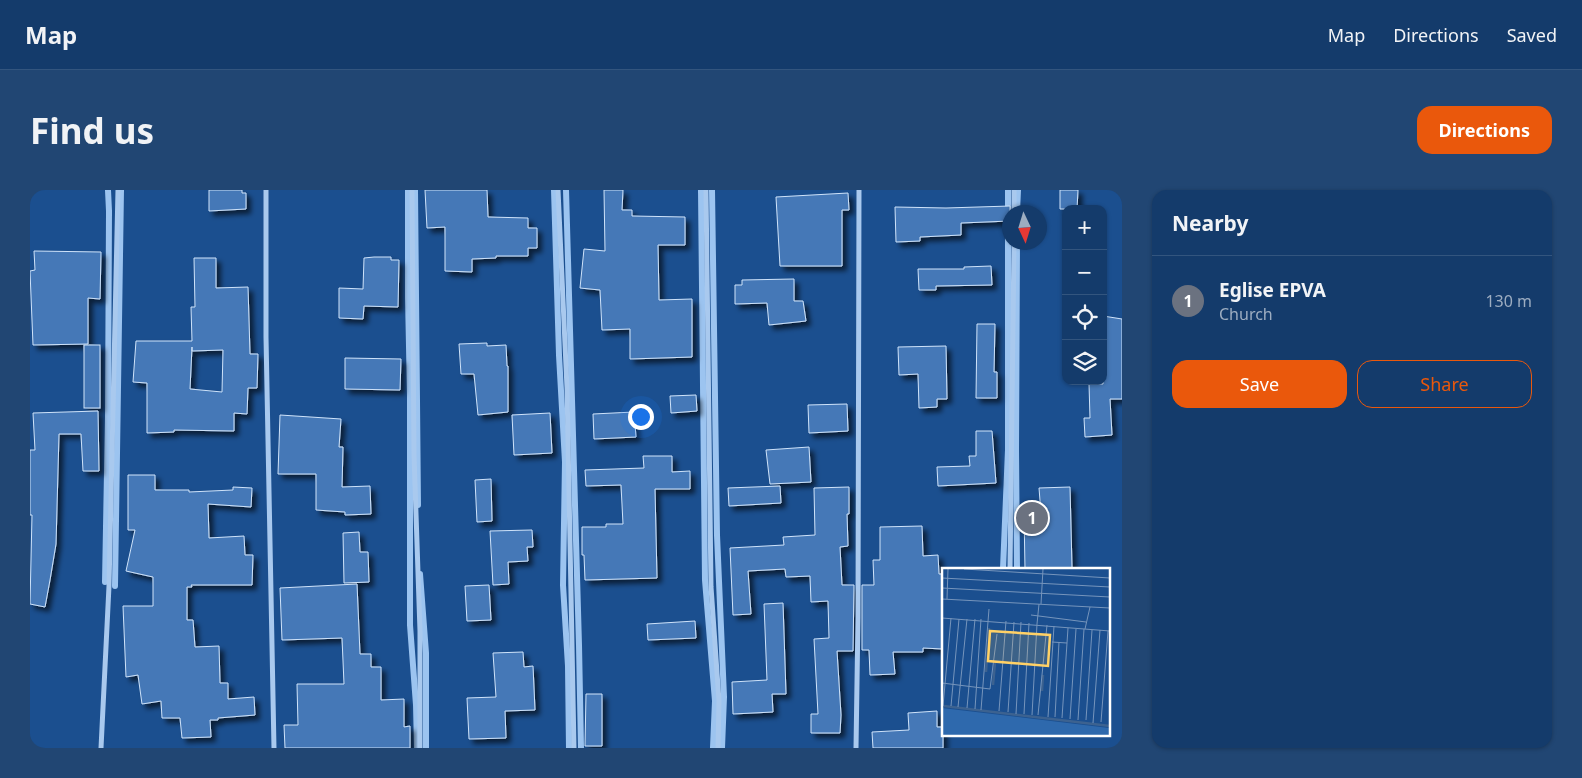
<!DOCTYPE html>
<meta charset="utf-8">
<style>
:root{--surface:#143b6b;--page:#214673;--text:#f1f3f6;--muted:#9dadc1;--line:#33557e;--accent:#ea580c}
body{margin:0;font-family:"Noto Sans",sans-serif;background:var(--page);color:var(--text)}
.controls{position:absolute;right:15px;top:15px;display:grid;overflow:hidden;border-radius:10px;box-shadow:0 1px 4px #0004}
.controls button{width:45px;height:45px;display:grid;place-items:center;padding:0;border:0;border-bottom:1px solid var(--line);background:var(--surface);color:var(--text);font:25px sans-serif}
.compass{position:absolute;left:972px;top:15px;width:45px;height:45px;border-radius:50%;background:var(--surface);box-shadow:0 1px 4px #0004;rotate:176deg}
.you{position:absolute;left:610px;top:226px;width:18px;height:18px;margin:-12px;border:4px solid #fff;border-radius:50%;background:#1a73e8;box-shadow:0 0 0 8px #1a73e833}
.badge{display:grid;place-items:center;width:32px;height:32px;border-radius:50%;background:var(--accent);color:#fff;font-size:16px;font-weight:700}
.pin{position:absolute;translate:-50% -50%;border:2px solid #fff;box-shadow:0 1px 5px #0006}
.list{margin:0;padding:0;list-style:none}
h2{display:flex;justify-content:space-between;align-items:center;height:65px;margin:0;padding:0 20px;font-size:21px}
h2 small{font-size:16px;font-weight:400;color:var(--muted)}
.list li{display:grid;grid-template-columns:32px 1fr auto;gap:15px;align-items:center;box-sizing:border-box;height:90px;padding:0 20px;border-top:1px solid var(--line)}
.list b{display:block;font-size:19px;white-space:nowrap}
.list p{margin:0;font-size:16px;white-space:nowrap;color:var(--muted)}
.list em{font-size:16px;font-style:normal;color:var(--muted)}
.actions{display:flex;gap:10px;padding:15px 20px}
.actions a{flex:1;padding:11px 0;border:1px solid var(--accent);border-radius:15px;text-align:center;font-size:18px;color:var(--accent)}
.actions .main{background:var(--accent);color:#fff}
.icon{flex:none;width:28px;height:28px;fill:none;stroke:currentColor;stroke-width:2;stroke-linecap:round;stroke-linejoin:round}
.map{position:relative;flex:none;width:1092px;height:558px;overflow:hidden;border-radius:15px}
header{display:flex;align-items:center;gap:30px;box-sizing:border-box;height:70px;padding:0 25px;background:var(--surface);border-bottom:1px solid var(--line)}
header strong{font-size:24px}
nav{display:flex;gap:28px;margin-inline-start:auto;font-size:18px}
.intro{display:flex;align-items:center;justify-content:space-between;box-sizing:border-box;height:120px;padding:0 30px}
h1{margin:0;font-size:35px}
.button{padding:12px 22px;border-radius:15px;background:var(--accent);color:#fff;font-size:18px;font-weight:700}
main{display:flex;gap:30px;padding:0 30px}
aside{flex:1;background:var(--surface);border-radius:15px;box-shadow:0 1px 4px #0004}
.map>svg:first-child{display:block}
</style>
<header>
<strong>Map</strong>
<nav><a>Map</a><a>Directions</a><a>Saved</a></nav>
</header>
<div class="intro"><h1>Find us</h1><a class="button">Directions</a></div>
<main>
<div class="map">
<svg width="1092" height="558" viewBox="0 0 1092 558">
<defs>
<filter id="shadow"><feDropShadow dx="4.5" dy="4.5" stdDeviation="2.5" flood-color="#0009"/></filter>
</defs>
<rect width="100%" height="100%" fill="#1b4f8f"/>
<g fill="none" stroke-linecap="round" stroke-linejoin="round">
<g stroke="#9cc4f0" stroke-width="6">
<polyline points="378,0 378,107 380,206 380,435 386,515 387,558"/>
<polyline points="385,0 388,315"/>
<polyline points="524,0 529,165 535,272 533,395 538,476 539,558"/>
<polyline points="536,0 549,455 551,558"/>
<polyline points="671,0 675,390 685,511 683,558"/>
<polyline points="682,0 687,345 694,507 692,558"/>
<polyline points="987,22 988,0"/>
<polyline points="973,379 978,260 978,0"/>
<polyline points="987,379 986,260 987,52"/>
<polyline points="390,384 396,463 396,558"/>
<polyline points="75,392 78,227 79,21 78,0"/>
<polyline points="85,396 91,0"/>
</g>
</g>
<g fill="#4478b7" stroke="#cfe3fa" fill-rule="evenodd" filter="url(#shadow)">
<polygon points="179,0 212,0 212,3 216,3 216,19 179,21"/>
<polygon points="395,0 457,0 458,27 498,28 498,38 507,38 507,58 498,58 498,66 466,66 466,68 442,69 442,82 415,81 415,37 397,38"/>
<polygon points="574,0 593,0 592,20 602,20 602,26 655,27 655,55 628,55 629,110 662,109 662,167 600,169 600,139 572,140 570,100 550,98 554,59 575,61"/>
<polygon points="1030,0 1048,0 1047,19 1030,19"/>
<polygon points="818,3 819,20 812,20 812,76 750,76 746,7"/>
<polygon points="980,16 980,31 931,33 931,45 890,47 890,51 866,52 865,17 916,18"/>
<polygon points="4,61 71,62 70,109 58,108 58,154 3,155 0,81 5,80"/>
<polygon points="344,67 361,67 361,70 369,70 368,117 334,116 333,129 309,128 309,98 333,99 334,68"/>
<path d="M164,68H186V98L218,97L220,164H228L227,198H218L217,224L204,223V241L144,240V242L117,243V193L103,192L106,151H162L161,117H165ZM162,157V161L193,160L192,202L160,199Z"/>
<polygon points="961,76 962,95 906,96 906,100 889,100 888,79 934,79 934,77"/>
<polygon points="764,89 764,111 773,111 776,131 739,135 737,113 705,114 705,95 712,95 712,90"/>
<polygon points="1073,126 1092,129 1092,209 1080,209 1082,245 1055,247 1054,228 1060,228 1059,194 1073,194"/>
<polygon points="947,134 965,134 964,182 967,182 967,208 946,208"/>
<polygon points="457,153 457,156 476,155 477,176 478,176 478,222 448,225 444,184 431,184 429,154"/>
<rect x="54" y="155" width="16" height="63"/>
<polygon points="916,156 917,209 907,209 907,217 889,218 888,184 869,185 868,157"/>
<polygon points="315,168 371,169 370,200 315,199"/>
<polygon points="666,205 667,221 641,223 640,206"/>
<polygon points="817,214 818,241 779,243 778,215"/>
<polygon points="68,221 69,281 53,281 51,244 29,244 26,354 20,390 15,417 0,414 2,325 0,325 0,260 5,260 3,223"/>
<polygon points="604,222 606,247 564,249 563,224"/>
<polygon points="520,223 522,263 484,265 482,225"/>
<polygon points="250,225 311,229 309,257 313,257 312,297 340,296 341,324 315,325 315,322 286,320 286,284 248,284"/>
<polygon points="946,241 962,241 966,293 908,296 907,277 940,276 939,266 946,266"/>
<polygon points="779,257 781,292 740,294 736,260"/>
<polygon points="613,266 642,266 642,282 660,281 660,299 625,299 627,388 555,390 554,365 552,365 552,337 576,337 576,334 593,334 591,295 556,296 555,280 614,278"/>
<polygon points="98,285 125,285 125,300 159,300 159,302 203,300 203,297 222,298 221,317 178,314 179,348 214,346 215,365 223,365 222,395 161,395 162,397 157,397 157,430 163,430 165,457 189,456 190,493 198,493 198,509 224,507 225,525 188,528 188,530 180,530 181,547 152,548 150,528 132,528 131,511 112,514 108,485 96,487 93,416 123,416 123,387 96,381 105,340 98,340"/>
<polygon points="461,289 462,331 447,332 445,290"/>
<polygon points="750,296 751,313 699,316 698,298"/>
<polygon points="819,297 819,324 817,324 818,356 810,357 812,395 824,395 823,461 807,461 811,525 810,543 781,543 781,524 788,524 784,449 799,448 798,411 781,412 780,386 756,387 755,379 718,381 721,424 703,425 700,358 754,355 753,347 785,345 784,298"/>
<polygon points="1040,297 1042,378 995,379 994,323 1011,323 1009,298"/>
<polygon points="892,336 893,366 908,365 909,384 913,384 913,459 893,458 893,462 863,462 865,484 840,485 839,460 832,460 832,395 844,395 843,370 850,370 850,337"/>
<polygon points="502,340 503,357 497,357 498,371 478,372 479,394 463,395 460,341"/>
<polygon points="329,342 330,362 338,362 339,392 314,393 313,343"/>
<polygon points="327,394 330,464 341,464 341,477 351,477 351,510 374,509 374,537 380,536 380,558 255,558 254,535 268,535 267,494 314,494 312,448 252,450 250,398"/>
<polygon points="459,395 461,430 437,431 435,396"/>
<polygon points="753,413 756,504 742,504 743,522 703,524 702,492 737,490 734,414"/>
<polygon points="665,431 666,448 618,450 617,434"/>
<polygon points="493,462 494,477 503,476 505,520 475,521 476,548 439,549 437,508 466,507 463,463"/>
<polygon points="556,504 572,504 572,556 555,556"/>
<polygon points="907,521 907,537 913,537 913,558 843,558 842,542 879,540 878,523"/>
</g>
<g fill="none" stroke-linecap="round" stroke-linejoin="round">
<g stroke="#a9c9ee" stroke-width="5">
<polyline points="236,0 236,147 244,558"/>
<polyline points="382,0 384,265 390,441 390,558"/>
<polyline points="528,0 537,198 544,558"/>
<polyline points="676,0 681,397 689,511 688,558"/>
<polyline points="984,22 984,0"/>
<polyline points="980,379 984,52"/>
<polyline points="71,558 79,396 88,0"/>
<polyline points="826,558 828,427 829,0"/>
</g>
</g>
<g transform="translate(912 378)">
<rect width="168" height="168" fill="#1b4f8f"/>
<path d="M0,140L167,160V167H0Z" fill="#2e69ad"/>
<path fill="none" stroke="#3c6290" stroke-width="2.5" d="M44,104L47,60M51,117L53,95M100,123L101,107M2,138L168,158"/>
<path fill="none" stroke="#7695bc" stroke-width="1" d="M22,1L168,10M0,10L168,19M0,20L168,29M0,31L168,40M5,31L6,1M99,36L101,1M89,47L144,54M0,50L168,63M95,56L97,36M143,61L148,39M110,74L125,75M0,115L48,121L55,66M1,138L9,50M9,138L17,51M16,139L25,51M25,140L33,51M33,141L39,51M39,142L47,41M57,143L64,53M66,144L72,54M74,146L79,54M82,146L87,55M90,147L95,56M96,147L105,57M106,149L112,58M113,149L117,74M120,150L126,60M128,151L134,61M136,152L142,61M144,152L150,62M159,154L166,63M151,155L158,62"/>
<path fill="#ffd166" fill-opacity="0.15" stroke="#ffd166" stroke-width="2.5" d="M48,63L108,67L106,98L46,93Z"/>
<rect width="168" height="168" fill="none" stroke="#fff" stroke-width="2.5"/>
</g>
</svg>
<div class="controls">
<button>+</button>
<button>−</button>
<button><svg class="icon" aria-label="locate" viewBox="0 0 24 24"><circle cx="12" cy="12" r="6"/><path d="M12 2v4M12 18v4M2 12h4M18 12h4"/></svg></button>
<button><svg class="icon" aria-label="layers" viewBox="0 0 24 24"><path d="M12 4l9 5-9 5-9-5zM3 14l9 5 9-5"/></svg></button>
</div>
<svg class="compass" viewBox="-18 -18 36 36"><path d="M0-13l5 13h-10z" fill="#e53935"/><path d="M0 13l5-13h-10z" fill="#9dadc1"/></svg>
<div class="you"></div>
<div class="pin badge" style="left:1002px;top:328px;background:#6b7280">1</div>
</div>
<aside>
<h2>Nearby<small></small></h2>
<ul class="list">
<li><span class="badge" style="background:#6b7280">1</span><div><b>Eglise EPVA</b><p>Church</p></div><em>130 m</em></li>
</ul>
<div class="actions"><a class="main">Save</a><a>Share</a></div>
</aside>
</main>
